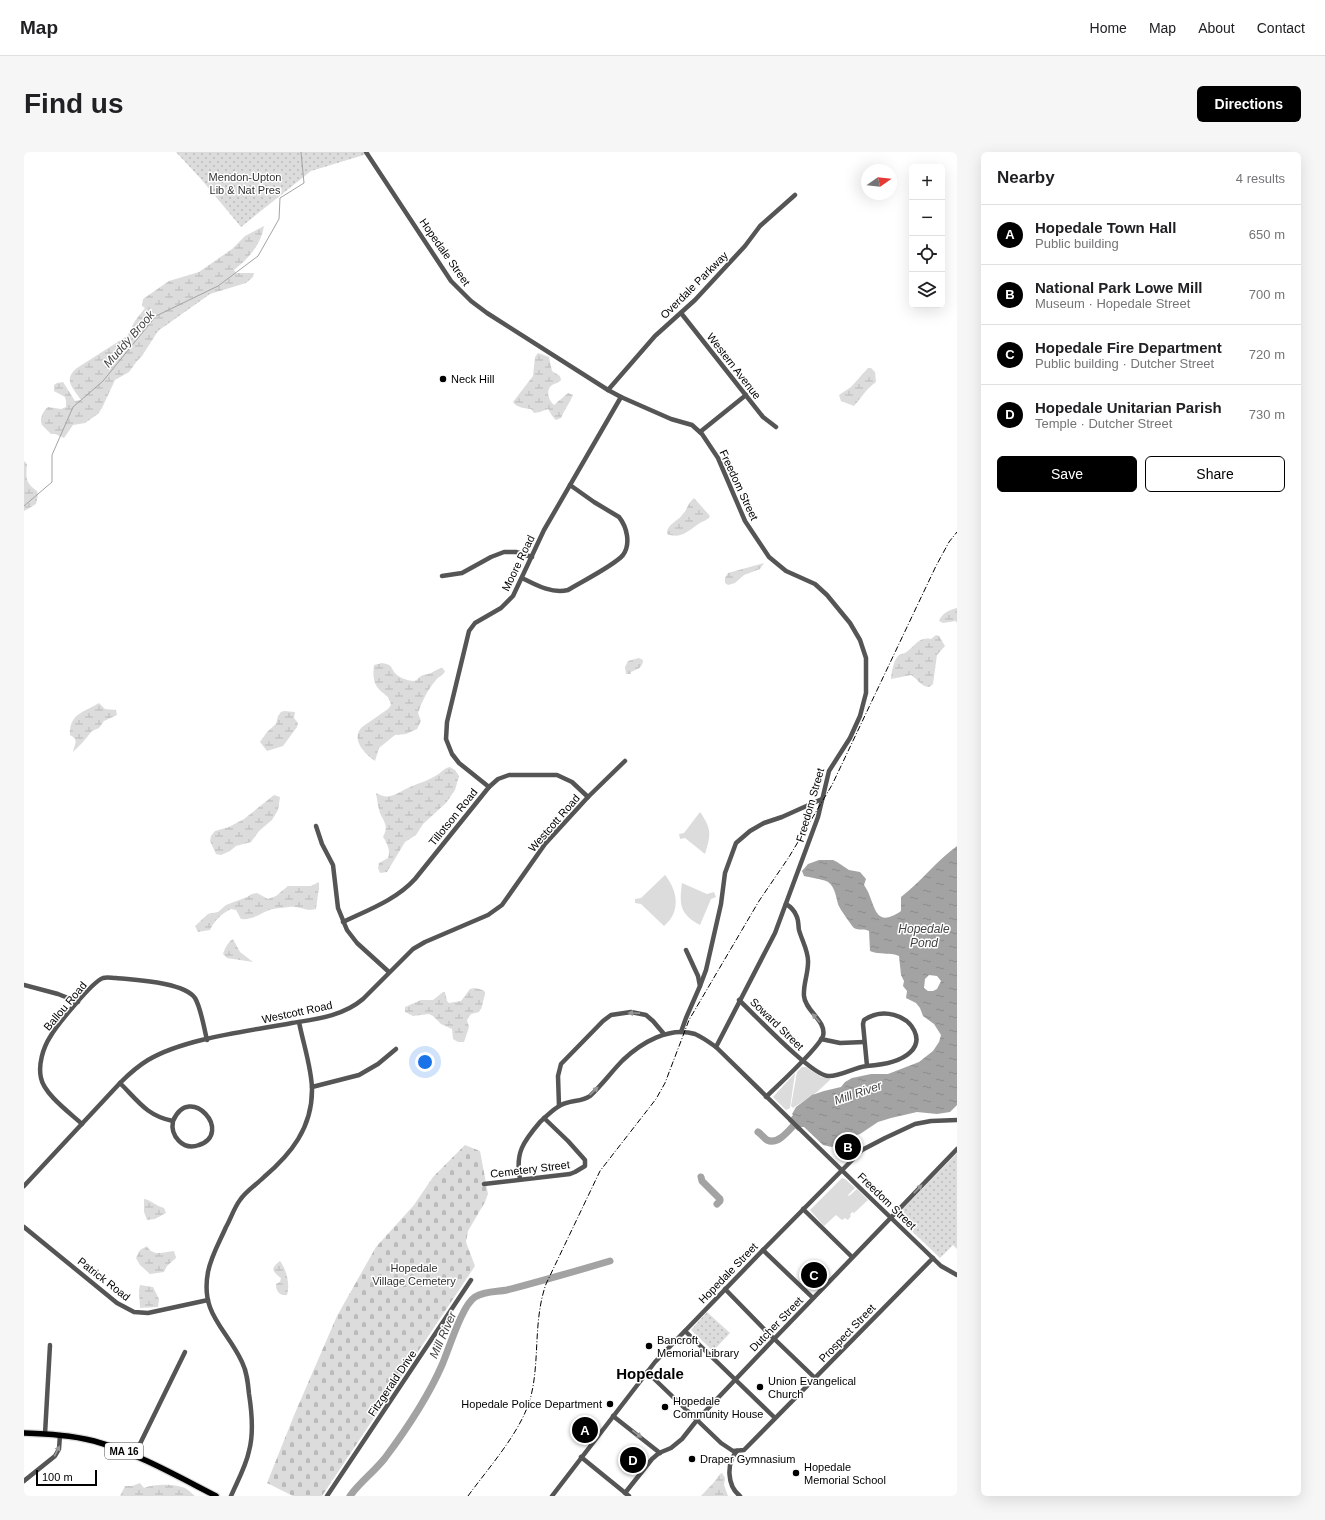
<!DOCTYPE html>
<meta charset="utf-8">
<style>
:root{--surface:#fff;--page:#f6f6f6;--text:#202124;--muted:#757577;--line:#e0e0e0;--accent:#000}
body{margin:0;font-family:Helvetica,sans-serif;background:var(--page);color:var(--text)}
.controls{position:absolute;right:12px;top:12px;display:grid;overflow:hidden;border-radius:6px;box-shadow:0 4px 16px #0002}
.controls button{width:36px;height:36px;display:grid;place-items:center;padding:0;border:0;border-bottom:1px solid var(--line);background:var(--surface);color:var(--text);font:20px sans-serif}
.compass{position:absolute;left:837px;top:12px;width:36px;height:36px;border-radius:50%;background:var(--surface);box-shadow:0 4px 16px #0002;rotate:76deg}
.scale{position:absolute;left:12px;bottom:10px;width:61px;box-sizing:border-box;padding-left:4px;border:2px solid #000;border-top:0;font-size:11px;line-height:14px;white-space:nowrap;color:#000;-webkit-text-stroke:3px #fff;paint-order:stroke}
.you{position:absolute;left:401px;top:910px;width:14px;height:14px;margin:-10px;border:3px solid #fff;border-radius:50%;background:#1a73e8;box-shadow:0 0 0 6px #1a73e833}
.badge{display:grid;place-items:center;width:26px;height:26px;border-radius:50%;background:var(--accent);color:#fff;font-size:13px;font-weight:700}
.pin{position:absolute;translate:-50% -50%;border:2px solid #fff;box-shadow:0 1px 4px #0006}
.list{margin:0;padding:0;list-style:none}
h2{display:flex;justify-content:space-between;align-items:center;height:52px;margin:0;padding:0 16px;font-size:17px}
h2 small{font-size:13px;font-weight:400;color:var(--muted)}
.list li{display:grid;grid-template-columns:26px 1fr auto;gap:12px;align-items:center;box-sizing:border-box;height:60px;padding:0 16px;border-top:1px solid var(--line)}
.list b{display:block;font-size:15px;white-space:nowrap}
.list p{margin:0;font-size:13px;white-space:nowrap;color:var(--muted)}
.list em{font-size:13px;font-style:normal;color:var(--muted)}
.actions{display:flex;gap:8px;padding:12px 16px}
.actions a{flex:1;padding:9px 0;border:1px solid var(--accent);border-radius:6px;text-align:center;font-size:14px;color:var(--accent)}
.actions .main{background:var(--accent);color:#fff}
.icon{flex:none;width:22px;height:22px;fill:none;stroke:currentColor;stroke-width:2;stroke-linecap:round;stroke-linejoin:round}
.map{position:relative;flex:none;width:933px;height:1344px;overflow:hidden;border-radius:6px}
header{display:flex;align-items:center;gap:24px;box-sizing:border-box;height:56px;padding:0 20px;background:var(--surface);border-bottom:1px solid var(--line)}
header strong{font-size:19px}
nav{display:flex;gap:22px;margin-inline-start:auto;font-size:14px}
.intro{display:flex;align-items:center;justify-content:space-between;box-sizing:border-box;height:96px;padding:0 24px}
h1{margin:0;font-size:28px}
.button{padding:10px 18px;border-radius:6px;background:var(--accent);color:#fff;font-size:14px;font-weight:700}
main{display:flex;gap:24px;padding:0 24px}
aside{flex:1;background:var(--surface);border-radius:6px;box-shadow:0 4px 16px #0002}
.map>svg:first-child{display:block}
</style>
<header>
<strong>Map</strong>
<nav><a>Home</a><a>Map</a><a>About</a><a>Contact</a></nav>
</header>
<div class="intro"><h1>Find us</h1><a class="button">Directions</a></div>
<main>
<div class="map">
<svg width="933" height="1344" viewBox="0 0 933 1344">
<defs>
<pattern id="wetland-marsh" width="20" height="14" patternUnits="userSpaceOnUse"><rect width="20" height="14" fill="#dcdcdc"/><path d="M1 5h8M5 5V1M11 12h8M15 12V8" fill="none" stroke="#bbb"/></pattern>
<pattern id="cemetery-stones" width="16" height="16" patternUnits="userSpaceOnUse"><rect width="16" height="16" fill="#dcdcdc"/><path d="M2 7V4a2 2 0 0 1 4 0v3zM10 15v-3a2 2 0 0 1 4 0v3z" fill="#bbb"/></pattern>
<pattern id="park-dots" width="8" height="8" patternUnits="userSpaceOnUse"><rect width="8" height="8" fill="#dcdcdc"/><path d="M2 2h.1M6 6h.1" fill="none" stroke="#bbb" stroke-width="1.8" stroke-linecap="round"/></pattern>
<pattern id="water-ripples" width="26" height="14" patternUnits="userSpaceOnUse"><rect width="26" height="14" fill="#a3a3a3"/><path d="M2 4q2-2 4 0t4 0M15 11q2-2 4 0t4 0" fill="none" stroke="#8b8b8b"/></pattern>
</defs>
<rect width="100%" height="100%" fill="#fff"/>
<g fill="#dcdcdc">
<path d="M676,660C688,677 687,683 681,702L661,686L656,687L655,682L660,681Z"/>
<path d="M641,723C654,739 657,760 640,774L617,752L611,751V747L617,746Z"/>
<path d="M658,731L683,742L690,740L692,745L687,747L676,773C656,762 655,753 658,731Z"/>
<polygon points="778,915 782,915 797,925 807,927 793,940 769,956 767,954 773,920"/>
<polygon points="771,921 766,956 762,958 749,945"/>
<polygon points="818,1026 821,1027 831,1036 824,1043 825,1044 833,1037 844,1048 830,1061 828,1060 826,1063 827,1064 824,1068 821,1066 818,1068 812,1063 800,1074 786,1058"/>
</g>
<g fill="url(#wetland-marsh)">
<path d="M240,74C237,93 224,107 210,118L212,121H230L229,125L222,131L186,142L134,179L118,204L113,209L105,220L91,228L78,256L74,262L61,271L49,273L40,286L31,282H27L18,273C15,267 19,259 24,255L37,257L42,255V249L41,245L30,239V233L33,231L39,230L51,249L57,248C50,237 38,228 53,216L103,184L111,169L121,156L118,154L119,147L145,129L175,120L208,97L221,84Z"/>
<path d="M514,201L525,205L528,219L536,224L537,228C534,232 529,231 526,235C522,240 525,249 530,253L544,241L549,243C546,251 540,258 537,266L532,268C528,265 527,261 524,257L516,260L510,261L507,257C501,256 493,256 489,250L509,224L511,205Z"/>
<path d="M844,216H847L851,220L852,230C843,236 837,246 830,254L817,249L815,243L827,235Z"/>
<path d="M0,309L3,312C2,326 1,331 13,339L14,343L12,352L0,359Z"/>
<path d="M670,346L686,364C683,369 678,369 673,373C663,380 656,387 643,382C642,373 654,369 659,362C664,356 664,351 670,346Z"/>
<polygon points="740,411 736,417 720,423 711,431 704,433 701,431 701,426 704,421"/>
<path d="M933,456V471L932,469L919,471L915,469C918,461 925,458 933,456Z"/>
<path d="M912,483L915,484L921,494L913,503L909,532C902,541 894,527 887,523L867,527C867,521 870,507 875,503C877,502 879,502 881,501C891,495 894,484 907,487Z"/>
<path d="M615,506L619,508C619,516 613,517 607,520V522H602L601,515L604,509Z"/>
<path d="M358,511C370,513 366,516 372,522C376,526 384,529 390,529C394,528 394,526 397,524C400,522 404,523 407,521C411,519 413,517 418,516L421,519C419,524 415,524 412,528C404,537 398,549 394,561L397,569L393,577L382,582L371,583L355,596L351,609C341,602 326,587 338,575L364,557L367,553C365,542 359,543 353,535C349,529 349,520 350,513Z"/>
<path d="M75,551L81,557L92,558L93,563L80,569L75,576L68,579L59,590L49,600C51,591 55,588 46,583C45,561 61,560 75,551Z"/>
<polygon points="260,559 271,560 270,566 274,571 273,575 259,594 243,599 236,590 243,580 252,572 254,564 257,560"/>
<path d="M426,615L431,618L435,624L431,638L422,651L399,672L392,683L381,690L363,720L356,721L354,716L355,711L364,706C367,699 363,691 359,685C365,674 360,670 356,661C354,655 353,647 352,641C365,649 373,641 384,636C394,631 404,629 413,623C418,620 420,616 426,615Z"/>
<polygon points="250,643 256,645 254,658 248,668 235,679 227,690 212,694 206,699 197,703 192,702 186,689 187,684 191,679 205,675 220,667"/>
<path d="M295,730V735L292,757C283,760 274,753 265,755C258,756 249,756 243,759C234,763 227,768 217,767L212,758L207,757C198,761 190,769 186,778L174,780L171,774L184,762L194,760L202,753L223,745L228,742L233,741L244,747L252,744L264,734H287Z"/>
<path d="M209,787L216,800L229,810L203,806L199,802C201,796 204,790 209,787Z"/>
<path d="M451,836C465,839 461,840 459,850C458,854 458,856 455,860L447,862L443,868L445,875L440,890H434L429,887L428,877L417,872L409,864L405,862L389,864L381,860V855L397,848H409L419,840H421L423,849L425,851L437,849L446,837Z"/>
<path d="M120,1047C127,1048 132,1054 140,1056L142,1061L131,1067L123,1068L120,1060Z"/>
<path d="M123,1094C129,1105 139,1100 150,1099L152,1106L143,1114L140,1120L126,1122L116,1113L112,1106L116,1098Z"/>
<path d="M256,1109C263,1118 266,1133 263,1143C255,1144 252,1139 252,1132L256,1130L257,1126C248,1119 246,1117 256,1109Z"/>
<polygon points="116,1133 129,1135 135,1147 134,1155 116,1156 115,1138"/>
<polygon points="698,1321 701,1326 700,1333 704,1344 677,1344 691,1329 696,1322"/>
<path d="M116,1331L120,1336C131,1332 154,1331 164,1338C167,1340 168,1342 171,1344H96L101,1334H108Z"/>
</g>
<polygon fill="url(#cemetery-stones)" points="441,993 456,999 464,1042 461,1050 444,1079 442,1090 451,1114 298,1344 269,1344 243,1331 271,1261 313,1164 352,1095 390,1053 409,1025"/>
<g fill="url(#park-dots)">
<polygon points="152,0 341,0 343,2 287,19 217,75 177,27"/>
<polygon points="933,1001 933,1097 929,1093 916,1106 872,1064"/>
<polygon points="683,1160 706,1181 689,1199 667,1178"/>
</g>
<path fill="url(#water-ripples)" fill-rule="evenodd" d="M933,694V953L926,960L913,962L893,960L867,966L854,970L836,982L818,988L808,995L799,993L780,975H777L774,979L764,969L769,963L768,962L772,955L788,943L800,939L817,935L821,930L828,926L847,922H864L895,910L909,899L915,890L917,883L910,872L899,864L896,856L892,851L882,846L883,839L879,834L880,829L877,823L875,804C866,800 855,803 846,799L845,779C841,776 834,779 830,776C828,774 815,756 814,752C812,745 811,735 804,730C802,728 784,725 780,724L778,719L784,712L795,708H809L813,710L825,718L836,720L842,727L840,733C852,749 848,779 877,759V745C897,730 912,709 933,694ZM905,823L913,824L917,829L913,837L909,839H904L900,836L901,827Z"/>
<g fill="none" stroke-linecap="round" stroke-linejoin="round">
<polyline stroke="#a3a3a3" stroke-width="1" points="0,354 28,330 28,303 49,255 79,229 132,164 194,134 234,104 255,67 256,46 280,31 277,0"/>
<g stroke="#a3a3a3" stroke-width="7">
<path d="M734,980C737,982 740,986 743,988C755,994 767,975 774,969"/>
<polyline points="677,1025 678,1029 696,1047 696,1049 693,1052"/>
<path d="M326,1344C336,1330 350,1320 361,1306C382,1278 404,1245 418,1213C425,1197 438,1153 451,1145C461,1139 472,1140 483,1138C518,1129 552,1119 586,1109"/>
</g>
<defs>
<path id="major" d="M0,1281C23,1282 47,1283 70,1289C113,1301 153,1324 192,1344"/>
</defs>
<use href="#major" stroke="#dbdbdb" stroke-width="8"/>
<g stroke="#555" stroke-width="4.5">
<polyline points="342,0 427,129 447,149 463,161 584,238 597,245 647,267 668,273 678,282 694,306 721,369 745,405 762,419 791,432 803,443 826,471 836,488 842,506 842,541 836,564 826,586 805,619 794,665 751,781 692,895"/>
<polyline points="657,161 739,265 752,275"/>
<polyline points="584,238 631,184 671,148 721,94 736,74 771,43"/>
<polyline points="676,280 722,243"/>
<polyline points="418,424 438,421 467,405 480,400 492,400 508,405"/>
<path d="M498,426C512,433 528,442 544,438C557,430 591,413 599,403C607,392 603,375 595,365L570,350L546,333"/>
<polyline points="465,635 435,611 428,602 422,587 423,570 445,479 451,471 477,456 489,444 520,378 597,245"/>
<polyline points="292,674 298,692 309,713 314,756 323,778 333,791 365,820"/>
<path d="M319,770C344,758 372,748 391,727L465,635L474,627L485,623H533L548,630L564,645"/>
<polyline points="0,833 34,842 54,850"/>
<polyline points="676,834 682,818 697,752 701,721 712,691 726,679 740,671 758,665 798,647"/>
<path d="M715,848C731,863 787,923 804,924C816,925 830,915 843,914L839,872L840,868C880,841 933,908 843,914"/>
<polyline points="657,880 662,866 676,834 674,824 662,798"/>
<polyline points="797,887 816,891 840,890"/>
<path d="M96,931C114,949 123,964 149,969C166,930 210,981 175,993C159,999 146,984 149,969"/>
<polyline points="288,935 335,923 354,912 372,897"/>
<path d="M742,945C754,933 794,897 799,884C803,869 781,859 780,844C779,833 784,822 784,811C785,800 778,789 775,778C774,773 775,768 772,763C770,758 767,755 762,752"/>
<polyline points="535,954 534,924 537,912 579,869 587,863 607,860 622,863 629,869 640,882"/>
<path d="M58,972C46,961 20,942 17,926C14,913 19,896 26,885C33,873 68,830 79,826C83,825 88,826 92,826C111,828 160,830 171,846C177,856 180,876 183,888"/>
<path d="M496,1027C491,1001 499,990 516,970C523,964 529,957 537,953C546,948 558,950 566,944C578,933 588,919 599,908C617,891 645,874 671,882C678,885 685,890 692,895L836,1036L917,1114L933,1123"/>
<polyline points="460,1032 546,1022 551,1020 561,1014 561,1008 544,989 520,966"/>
<path d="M0,1034L96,931C105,922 114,914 124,908C161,886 226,879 268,871C293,867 319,864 339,847L389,797L401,790L464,763L478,753L521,692L564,645L601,609"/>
<polyline points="779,1057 828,1105"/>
<polyline points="0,1075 93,1151 110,1160 124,1161 184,1148"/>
<polyline points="739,1098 789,1146"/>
<polyline points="701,1137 741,1178 791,1226"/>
<polyline points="661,1179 751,1266"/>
<polyline points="623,1220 697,1291 709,1299 720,1298 909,1106"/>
<polyline points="589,1264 636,1301"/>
<polyline points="21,1282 26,1193"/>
<path d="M713,1299C702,1311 703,1334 716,1344"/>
<polyline points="110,1304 161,1200"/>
<polyline points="557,1305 605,1344"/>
<polyline points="0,1329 31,1304 35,1297 36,1283"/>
<polyline points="601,1341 628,1307 635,1301 647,1296 658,1287 673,1268 750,1187 933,997"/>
<path d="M207,1344C213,1330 222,1314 225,1299C230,1281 228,1261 225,1242C224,1231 223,1220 218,1210C202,1176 176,1162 184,1120C187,1104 196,1089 202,1075C207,1066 210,1056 216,1048C222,1039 232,1033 240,1025C267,1002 288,976 288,938C288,917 279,891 275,870"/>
<polyline points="303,1344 447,1128"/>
<polyline points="528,1344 631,1210 742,1095 838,998 861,986 891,972 907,969 933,968"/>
</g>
<use href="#major" stroke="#000" stroke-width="5.5"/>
<path stroke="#000" stroke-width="1" stroke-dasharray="6 2 1 2" stroke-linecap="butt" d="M444,1344C465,1315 498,1279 507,1244C516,1207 509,1169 522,1132L576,1019L632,947L641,931L665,868L735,749L765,705L808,633L912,414L925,390L933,380"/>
</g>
<defs><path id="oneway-solid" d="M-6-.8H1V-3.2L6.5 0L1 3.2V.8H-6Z"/></defs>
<g fill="#999">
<use href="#oneway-solid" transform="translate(610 861) rotate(-177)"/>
<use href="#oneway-solid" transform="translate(792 866) rotate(-130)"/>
<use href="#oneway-solid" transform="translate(570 939) rotate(-44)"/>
<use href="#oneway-solid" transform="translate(894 1037) rotate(-46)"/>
<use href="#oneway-solid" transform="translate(613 1282) rotate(38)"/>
<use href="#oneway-solid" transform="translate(33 1299) rotate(-64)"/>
</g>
<g fill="#000" stroke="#fff" stroke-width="1.5">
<circle cx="419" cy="227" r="4"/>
<circle cx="625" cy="1194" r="4"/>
<circle cx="736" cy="1235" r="4"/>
<circle cx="586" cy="1252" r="4"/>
<circle cx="641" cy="1255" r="4"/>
<circle cx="668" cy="1307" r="4"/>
<circle cx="772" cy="1321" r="4"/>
</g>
<g text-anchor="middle" stroke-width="3" stroke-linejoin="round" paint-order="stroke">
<rect fill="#fff" stroke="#4c4c4c" stroke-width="1" x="81" y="1291" width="38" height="16" rx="3"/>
<g font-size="10" font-weight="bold" fill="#000">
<text x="100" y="1303">MA 16</text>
</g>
<g font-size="11" fill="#333" stroke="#fff">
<text x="221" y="29">Mendon-Upton<tspan x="221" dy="13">Lib &amp; Nat Pres</tspan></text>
<text x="390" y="1120">Hopedale<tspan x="390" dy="13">Village Cemetery</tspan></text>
</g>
<g font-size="11" fill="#000" stroke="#fff">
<text transform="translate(421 100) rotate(55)" y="4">Hopedale Street</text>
<text transform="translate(670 133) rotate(-45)" y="4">Overdale Parkway</text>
<text transform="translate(710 214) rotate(52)" y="4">Western Avenue</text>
<text transform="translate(715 333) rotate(65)" y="4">Freedom Street</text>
<text transform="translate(494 411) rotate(-64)" y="4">Moore Road</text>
<text transform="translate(786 653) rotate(-74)" y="4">Freedom Street</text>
<text transform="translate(429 665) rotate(-51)" y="4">Tillotson Road</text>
<text transform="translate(530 671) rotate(-49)" y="4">Westcott Road</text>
<text transform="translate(41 854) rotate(-50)" y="4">Ballou Road</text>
<text transform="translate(273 860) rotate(-12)" y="4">Westcott Road</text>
<text transform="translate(753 872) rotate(44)" y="4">Soward Street</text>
<text transform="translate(506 1017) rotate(-7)" y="4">Cemetery Street</text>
<text transform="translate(863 1049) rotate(44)" y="4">Freedom Street</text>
<text transform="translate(704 1121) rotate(-46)" y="4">Hopedale Street</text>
<text transform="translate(80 1127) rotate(38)" y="4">Patrick Road</text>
<text transform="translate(752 1172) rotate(-46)" y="4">Dutcher Street</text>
<text transform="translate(823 1181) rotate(-46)" y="4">Prospect Street</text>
<text transform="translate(368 1231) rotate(-56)" y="4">Fitzgerald Drive</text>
</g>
<g font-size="11" fill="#000" stroke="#fff" text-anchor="start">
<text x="427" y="231">Neck Hill</text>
<text x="633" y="1192">Bancroft<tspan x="633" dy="13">Memorial Library</tspan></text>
<text x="744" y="1233">Union Evangelical<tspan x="744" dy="13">Church</tspan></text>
<text x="649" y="1253">Hopedale<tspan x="649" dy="13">Community House</tspan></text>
<text x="578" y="1256" text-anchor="end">Hopedale Police Department</text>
<text x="676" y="1311">Draper Gymnasium</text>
<text x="780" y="1319">Hopedale<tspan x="780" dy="13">Memorial School</tspan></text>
</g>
<g font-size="12" font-style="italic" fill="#444" stroke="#fff">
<text transform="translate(105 187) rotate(-49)" y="4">Muddy Brook</text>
<text x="900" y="781">Hopedale<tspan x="900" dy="14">Pond</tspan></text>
<text transform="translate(834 941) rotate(-19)" y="4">Mill River</text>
<text transform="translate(419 1183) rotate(-66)" y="4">Mill River</text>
</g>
<g font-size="15" font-weight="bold" fill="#000" stroke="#fff">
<text x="626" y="1227">Hopedale</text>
</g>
</g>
</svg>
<div class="controls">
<button>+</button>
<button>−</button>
<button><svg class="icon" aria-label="locate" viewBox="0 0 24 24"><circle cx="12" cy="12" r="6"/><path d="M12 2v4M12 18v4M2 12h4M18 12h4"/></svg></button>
<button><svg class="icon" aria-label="layers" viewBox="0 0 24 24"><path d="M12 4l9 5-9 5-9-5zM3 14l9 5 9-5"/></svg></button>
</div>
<svg class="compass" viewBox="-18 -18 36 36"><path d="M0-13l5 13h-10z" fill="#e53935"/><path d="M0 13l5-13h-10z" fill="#757577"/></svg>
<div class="scale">100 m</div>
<div class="you"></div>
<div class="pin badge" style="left:561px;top:1278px">A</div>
<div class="pin badge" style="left:824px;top:995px">B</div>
<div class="pin badge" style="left:790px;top:1123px">C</div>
<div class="pin badge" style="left:609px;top:1308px">D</div>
</div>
<aside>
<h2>Nearby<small>4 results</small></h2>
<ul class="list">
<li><span class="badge">A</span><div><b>Hopedale Town Hall</b><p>Public building</p></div><em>650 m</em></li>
<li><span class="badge">B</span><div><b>National Park Lowe Mill</b><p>Museum · Hopedale Street</p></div><em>700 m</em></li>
<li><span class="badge">C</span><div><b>Hopedale Fire Department</b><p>Public building · Dutcher Street</p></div><em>720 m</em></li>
<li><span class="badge">D</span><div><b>Hopedale Unitarian Parish</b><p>Temple · Dutcher Street</p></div><em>730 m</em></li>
</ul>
<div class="actions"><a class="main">Save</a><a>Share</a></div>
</aside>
</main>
